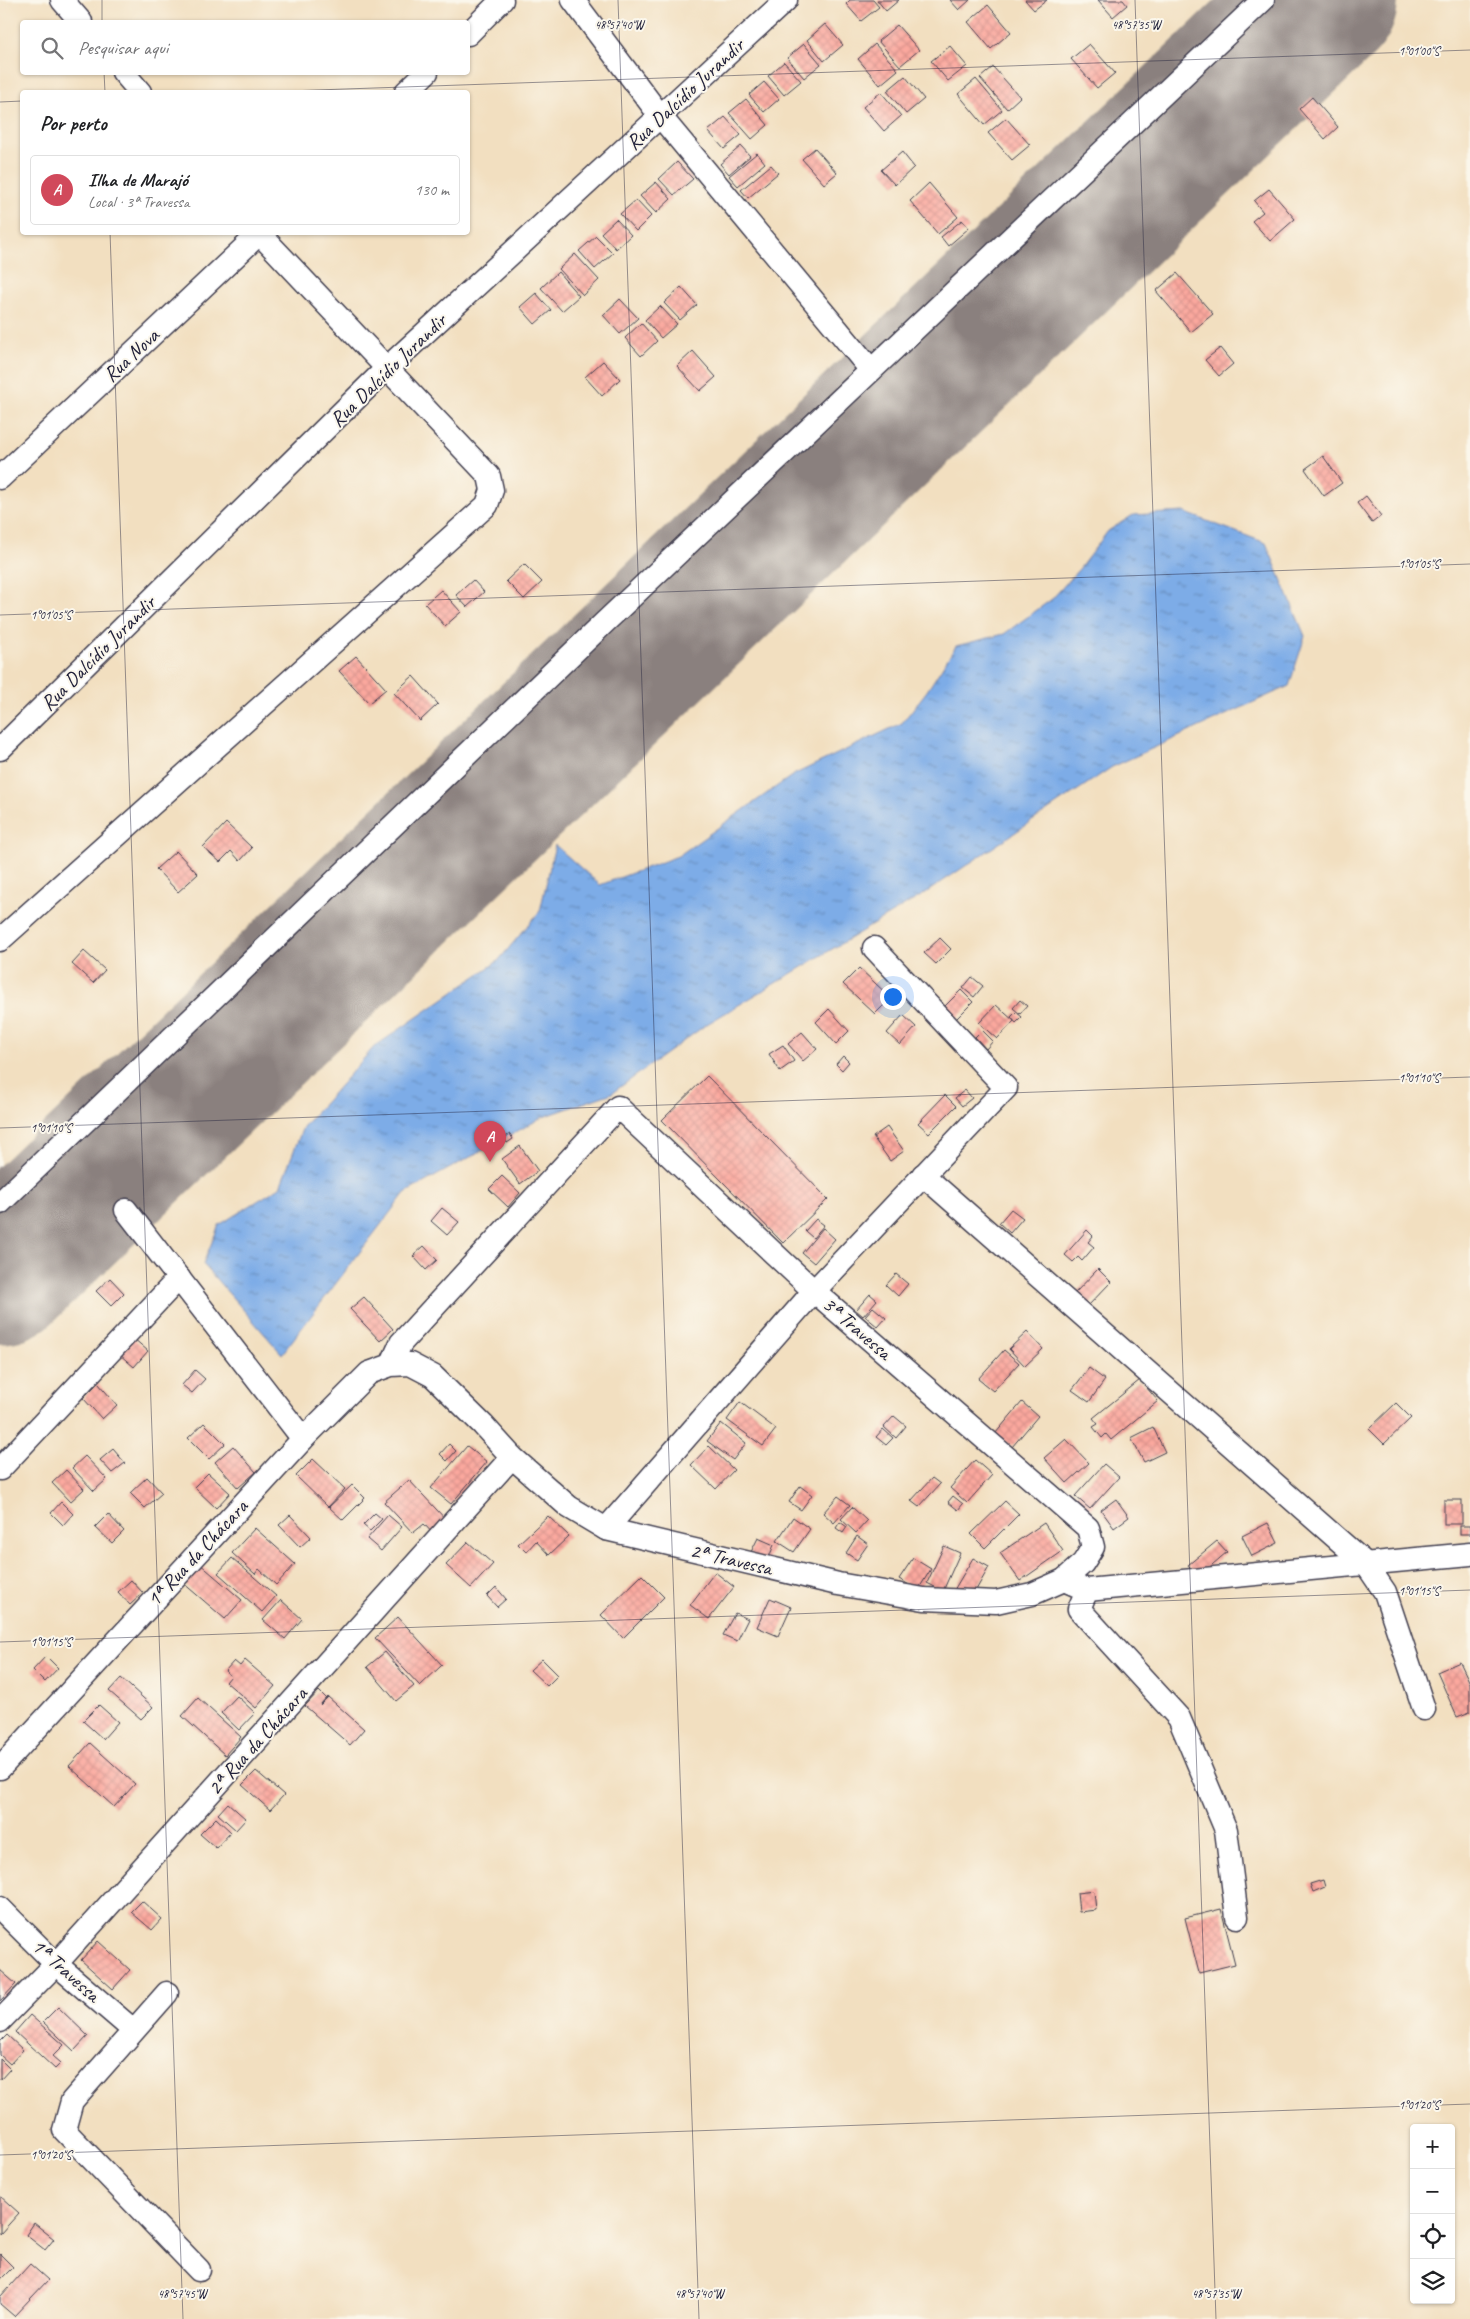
<!DOCTYPE html>
<html lang="pt">
<meta charset="utf-8">
<style>
:root{--surface:#fff;--page:#f6f6f6;--text:#202124;--muted:#757577;--line:#e0e0e0;--accent:#d1495b}
body{margin:0;font-family:Caveat,sans-serif;background:var(--page);color:var(--text)}
.controls{position:absolute;right:15px;bottom:15px;display:grid;overflow:hidden;border-radius:5px;box-shadow:0 1px 4px #0004}
.controls button{width:45px;height:45px;display:grid;place-items:center;padding:0;border:0;border-bottom:1px solid var(--line);background:var(--surface);color:var(--text);font:25px sans-serif}
.you{position:absolute;left:892px;top:996px;width:18px;height:18px;margin:-12px;border:4px solid #fff;border-radius:50%;background:#1a73e8;box-shadow:0 0 0 8px #1a73e833}
.badge{display:grid;place-items:center;width:32px;height:32px;border-radius:50%;background:var(--accent);color:#fff;font-size:16px;font-weight:700}
.pin{position:absolute;translate:-50% -41px;filter:drop-shadow(0 1px 2px #0008)}
.pin::after{content:'';position:absolute;top:26px;width:18px;height:15px;background:inherit;clip-path:polygon(0 0,100% 0,50% 100%)}
.list{margin:0;padding:0;list-style:none}
h2{display:flex;justify-content:space-between;align-items:center;height:65px;margin:0;padding:0 20px;font-size:21px}
h2 small{font-size:16px;font-weight:400;color:var(--muted)}
.list li{display:grid;grid-template-columns:32px 1fr auto;gap:15px;align-items:center;box-sizing:border-box;height:70px;margin:0 10px 10px;padding:0 10px;border:1px solid var(--line);border-radius:5px}
.list b{display:block;font-size:19px;white-space:nowrap}
.list p{margin:0;font-size:16px;white-space:nowrap;color:var(--muted)}
.list em{font-size:16px;font-style:normal;color:var(--muted)}
.icon{flex:none;width:28px;height:28px;fill:none;stroke:currentColor;stroke-width:2;stroke-linecap:round;stroke-linejoin:round}
.map{position:relative;flex:none;width:1470px;height:2319px;overflow:hidden}
.search{position:absolute;background:var(--surface);box-shadow:0 1px 4px #0004;left:20px;top:20px;width:450px;height:55px;display:flex;align-items:center;gap:12px;box-sizing:border-box;padding:0 18px;border-radius:5px;color:var(--muted);font-size:19px}
.panel{position:absolute;background:var(--surface);box-shadow:0 1px 4px #0004;left:20px;top:90px;width:450px;height:145px;border-radius:5px}
.map>svg:first-child{display:block}
</style>
<div class="map">
<svg width="1470" height="2319" viewBox="0 0 1470 2319">
<defs>
<pattern id="water-ripples" width="26" height="14" patternUnits="userSpaceOnUse" patternTransform="scale(1.25)"><rect width="26" height="14" fill="#7dace7"/><path d="M2 4q2-2 4 0t4 0M15 11q2-2 4 0t4 0" fill="none" stroke="#668cbc"/></pattern>
<pattern id="building-cross-hatch" width="8" height="8" patternUnits="userSpaceOnUse" patternTransform="scale(1.25)"><rect width="8" height="8" fill="#fba89e"/><path d="M0 0l8 8M0 8l8-8" fill="none" stroke="#d79089"/></pattern>
</defs>
<rect width="100%" height="100%" fill="#fbf7ec"/>
<filter id="ink" filterUnits="userSpaceOnUse"><feTurbulence type="fractalNoise" baseFrequency=".02" numOctaves="2"/><feDisplacementMap in="SourceGraphic" scale="10" xChannelSelector="R" yChannelSelector="G"/><feConvolveMatrix kernelMatrix="1 2 1 2 8 2 1 2 1" color-interpolation-filters="sRGB"/></filter>
<filter id="wash" filterUnits="userSpaceOnUse"><feTurbulence type="fractalNoise" baseFrequency=".0096" numOctaves="4" result="noise"/><feDisplacementMap in="SourceGraphic" scale="20" xChannelSelector="R" yChannelSelector="G"/><feGaussianBlur stdDeviation="1.12" result="paint"/><feColorMatrix in="noise" values="0 0 0 0 0 0 0 0 0 0 0 0 0 0 0 0 0 1.4 0 .05"/><feComposite in="paint" operator="in"/></filter>
<g filter="url(#wash)">
<rect width="100%" height="100%" fill="#f2dfc0"/>
<polygon fill="url(#water-ripples)" stroke="#506791" points="1183,512 1266,543 1305,636 1289,686 1112,767 924,894 707,1024 612,1093 543,1117 405,1193 282,1354 203,1264 219,1225 280,1187 303,1127 374,1047 498,961 540,911 555,845 600,885 678,856 793,775 902,723 927,691 956,646 1004,634 1052,599 1080,568 1108,531 1133,515"/>
<g fill="none" stroke-linecap="round" stroke-linejoin="round">
<polyline stroke="#8a807e" stroke-width="150" points="0,1269 1323,0"/>
</g>
<g id="blocks">
<g fill="url(#building-cross-hatch)">
<polygon points="850,0 873,0 879,7 861,21 846,4"/>
<polygon points="877,0 899,0 886,11"/>
<polygon points="950,0 970,0 959,10"/>
<polygon points="1025,0 1047,0 1034,10"/>
<polygon points="1098,0 1123,0 1127,5 1113,17"/>
<polygon points="988,5 1011,32 991,49 968,22"/>
<polygon points="825,24 843,45 824,61 807,40"/>
<polygon points="897,25 919,50 900,66 878,41"/>
<polygon points="804,44 821,64 804,78 787,58"/>
<polygon points="875,44 898,70 880,85 858,59"/>
<polygon points="1089,44 1115,73 1097,88 1071,59"/>
<polygon points="950,46 967,66 948,81 931,61"/>
<polygon points="784,62 801,81 784,95 768,76"/>
<polygon points="993,67 1020,97 1007,109 980,78"/>
<polygon points="905,76 924,99 906,114 887,91"/>
<polygon points="976,79 1002,110 984,125 958,94"/>
<polygon points="764,82 779,99 764,112 749,95"/>
<polygon points="881,92 901,116 884,131 863,107"/>
<polygon points="1312,97 1338,127 1325,139 1299,109"/>
<polygon points="746,99 768,125 752,139 729,113"/>
<polygon points="725,117 741,135 724,149 708,131"/>
<polygon points="1006,118 1030,145 1012,160 988,133"/>
<polygon points="741,146 750,156 729,174 720,164"/>
<polygon points="815,148 837,173 824,184 802,159"/>
<polygon points="902,152 914,167 895,185 881,170"/>
<polygon points="757,153 765,163 738,186 729,176"/>
<polygon points="677,162 693,179 674,195 659,179"/>
<polygon points="771,165 778,173 748,198 741,190"/>
<polygon points="656,182 671,199 656,213 640,196"/>
<polygon points="929,183 958,217 938,234 910,201"/>
<polygon points="1269,189 1295,219 1270,241 1252,221 1263,212 1254,201"/>
<polygon points="636,200 651,216 636,231 620,214"/>
<polygon points="616,219 631,235 616,249 601,233"/>
<polygon points="962,220 969,228 948,246 941,237"/>
<polygon points="596,236 613,253 595,269 579,251"/>
<polygon points="575,254 599,280 583,295 559,269"/>
<polygon points="558,272 579,296 562,311 541,288"/>
<polygon points="1177,273 1213,314 1191,332 1156,291"/>
<polygon points="681,287 697,305 680,320 664,303"/>
<polygon points="536,293 551,310 535,324 520,307"/>
<polygon points="620,299 638,318 620,334 603,315"/>
<polygon points="660,306 677,324 661,338 645,320"/>
<polygon points="641,323 657,341 641,356 625,338"/>
<polygon points="1220,348 1233,364 1219,376 1205,360"/>
<polygon points="693,351 716,377 700,391 677,366"/>
<polygon points="603,361 620,379 602,396 585,377"/>
<polygon points="1323,456 1342,483 1324,496 1305,469"/>
<polygon points="1366,496 1381,516 1372,523 1357,503"/>
<polygon points="524,564 542,582 524,599 506,581"/>
<polygon points="473,580 484,592 467,607 456,595"/>
<polygon points="441,590 461,612 445,626 425,604"/>
<polygon points="356,656 386,689 369,703 339,671"/>
<polygon points="413,676 438,704 420,721 394,693"/>
<polygon points="226,823 252,848 240,861 231,851 220,862 203,847"/>
<polygon points="176,851 198,874 178,892 156,869"/>
<polygon points="940,938 951,949 936,964 924,953"/>
<polygon points="84,951 105,970 93,983 72,964"/>
<polygon points="859,968 891,998 875,1014 843,984"/>
<polygon points="972,977 983,986 974,997 963,988"/>
<polygon points="961,990 973,1002 956,1019 944,1007"/>
<polygon points="1020,1000 1027,1006 1020,1014 1013,1008"/>
<polygon points="996,1005 1014,1021 997,1039 979,1023"/>
<polygon points="829,1009 849,1031 836,1044 816,1022"/>
<polygon points="1016,1012 1022,1017 1016,1023 1011,1017"/>
<polygon points="903,1015 916,1027 900,1045 887,1033"/>
<polygon points="982,1030 993,1041 986,1049 975,1037"/>
<polygon points="802,1032 817,1049 803,1061 788,1044"/>
<polygon points="783,1045 794,1061 780,1071 769,1054"/>
<polygon points="843,1056 849,1062 842,1070 836,1064"/>
<polygon points="707,1076 828,1199 783,1243 662,1120"/>
<polygon points="965,1090 972,1098 962,1106 955,1098"/>
<polygon points="945,1095 956,1106 929,1133 918,1123"/>
<polygon points="887,1127 904,1151 890,1161 873,1137"/>
<polygon points="510,1134 513,1139 507,1143 504,1138"/>
<polygon points="520,1146 538,1171 520,1184 502,1159"/>
<polygon points="502,1176 520,1193 508,1207 489,1189"/>
<polygon points="442,1208 459,1222 447,1235 431,1221"/>
<polygon points="1011,1209 1023,1218 1010,1233 999,1223"/>
<polygon points="816,1219 824,1225 813,1238 805,1231"/>
<polygon points="823,1228 835,1239 814,1263 802,1253"/>
<polygon points="1087,1230 1093,1236 1088,1242 1094,1247 1082,1261 1078,1257 1073,1262 1065,1255"/>
<polygon points="424,1246 437,1260 426,1270 413,1256"/>
<polygon points="1098,1269 1111,1282 1087,1307 1074,1294"/>
<polygon points="896,1274 908,1284 898,1296 886,1285"/>
<polygon points="110,1278 124,1293 111,1306 96,1291"/>
<polygon points="870,1294 877,1300 863,1316 856,1310"/>
<polygon points="364,1297 393,1329 380,1341 350,1309"/>
<polygon points="873,1307 886,1318 878,1327 865,1316"/>
<polygon points="1027,1332 1043,1349 1025,1366 1009,1349"/>
<polygon points="133,1338 148,1351 134,1367 119,1354"/>
<polygon points="1004,1350 1019,1363 993,1391 978,1379"/>
<polygon points="1089,1368 1105,1380 1089,1402 1072,1390"/>
<polygon points="195,1370 205,1379 192,1393 182,1385"/>
<polygon points="1140,1380 1158,1401 1111,1440 1106,1434 1102,1438 1093,1427 1098,1424 1093,1418"/>
<polygon points="98,1383 117,1405 102,1419 83,1398"/>
<polygon points="740,1402 776,1429 763,1446 727,1420"/>
<polygon points="1022,1402 1038,1416 1012,1447 995,1434"/>
<polygon points="1396,1403 1411,1418 1384,1444 1369,1429"/>
<polygon points="894,1416 906,1426 896,1438 884,1427"/>
<polygon points="204,1423 225,1444 209,1459 188,1438"/>
<polygon points="721,1423 746,1443 733,1460 707,1441"/>
<polygon points="1153,1427 1165,1452 1144,1462 1131,1438"/>
<polygon points="883,1429 893,1438 886,1445 876,1437"/>
<polygon points="1066,1439 1089,1463 1067,1483 1044,1458"/>
<polygon points="449,1444 456,1451 447,1461 440,1454"/>
<polygon points="233,1446 256,1472 238,1488 215,1462"/>
<polygon points="467,1446 487,1462 451,1504 431,1488"/>
<polygon points="709,1446 734,1470 716,1489 691,1465"/>
<polygon points="113,1449 125,1463 112,1473 100,1460"/>
<polygon points="85,1456 107,1479 94,1491 72,1468"/>
<polygon points="313,1459 345,1489 328,1507 296,1476"/>
<polygon points="975,1460 992,1475 967,1503 950,1488"/>
<polygon points="1104,1464 1119,1477 1090,1509 1075,1496"/>
<polygon points="66,1470 84,1489 70,1502 52,1483"/>
<polygon points="208,1473 230,1493 216,1508 194,1487"/>
<polygon points="147,1477 162,1493 145,1508 130,1493"/>
<polygon points="932,1478 940,1484 919,1507 911,1501"/>
<polygon points="409,1480 449,1523 434,1535 424,1524 413,1533 384,1502"/>
<polygon points="352,1485 365,1498 343,1520 329,1507"/>
<polygon points="800,1486 812,1495 801,1510 789,1502"/>
<polygon points="838,1496 850,1505 834,1523 823,1513"/>
<polygon points="953,1496 963,1504 958,1510 948,1502"/>
<polygon points="1116,1499 1129,1517 1114,1528 1101,1510"/>
<rect x="1444" y="1500" width="18" height="24"/>
<polygon points="1005,1501 1019,1514 985,1548 971,1534"/>
<polygon points="61,1502 73,1514 63,1525 51,1513"/>
<polygon points="852,1507 867,1521 856,1533 841,1519"/>
<polygon points="375,1513 382,1519 370,1531 363,1525"/>
<polygon points="108,1514 124,1531 112,1543 95,1527"/>
<polygon points="290,1515 311,1537 300,1547 279,1525"/>
<polygon points="388,1515 402,1527 381,1551 367,1539"/>
<polygon points="548,1516 569,1536 549,1555 536,1541 526,1552 518,1544"/>
<polygon points="793,1517 810,1529 794,1552 777,1541"/>
<polygon points="840,1522 847,1527 843,1533 836,1528"/>
<polygon points="1044,1523 1063,1551 1020,1581 1000,1553"/>
<polygon points="1268,1523 1278,1543 1252,1556 1242,1536"/>
<rect x="1460" y="1526" width="10" height="8"/>
<polygon points="255,1528 295,1564 276,1585 259,1569 255,1574 232,1553"/>
<polygon points="857,1536 868,1544 857,1560 846,1553"/>
<polygon points="758,1538 774,1545 767,1562 750,1554"/>
<polygon points="1217,1541 1227,1552 1198,1577 1188,1565"/>
<polygon points="468,1542 493,1564 471,1588 446,1565"/>
<polygon points="944,1546 960,1553 943,1591 927,1583"/>
<polygon points="232,1558 276,1596 262,1612 218,1573"/>
<polygon points="913,1558 931,1569 918,1590 899,1579"/>
<polygon points="973,1558 989,1567 971,1599 954,1590"/>
<polygon points="199,1563 242,1600 225,1619 182,1582"/>
<polygon points="715,1572 734,1587 709,1619 690,1605"/>
<polygon points="642,1575 664,1597 623,1638 601,1615"/>
<polygon points="131,1580 143,1593 130,1605 118,1592"/>
<polygon points="496,1587 506,1599 497,1607 487,1596"/>
<polygon points="770,1598 791,1607 778,1636 757,1627"/>
<polygon points="281,1600 302,1619 285,1639 263,1620"/>
<polygon points="735,1613 748,1619 737,1641 723,1635"/>
<polygon points="398,1617 442,1665 420,1686 375,1638"/>
<polygon points="385,1652 414,1686 396,1701 367,1667"/>
<polygon points="46,1656 58,1668 45,1682 33,1670"/>
<polygon points="542,1659 558,1675 547,1686 530,1670"/>
<polygon points="245,1660 275,1686 256,1708 226,1682 231,1676 225,1671 234,1661 240,1666"/>
<polygon points="1460,1662 1470,1683 1470,1712 1457,1717 1437,1672"/>
<polygon points="121,1678 153,1707 141,1719 109,1691"/>
<polygon points="319,1691 326,1698 320,1705 328,1697 364,1729 350,1745 305,1706"/>
<polygon points="237,1696 255,1713 239,1730 221,1713"/>
<polygon points="198,1698 241,1737 225,1755 182,1716"/>
<polygon points="99,1705 118,1722 103,1739 83,1721"/>
<polygon points="90,1743 135,1784 114,1807 69,1766"/>
<polygon points="256,1771 284,1795 270,1810 242,1785"/>
<polygon points="228,1803 246,1819 236,1830 218,1814"/>
<polygon points="216,1818 231,1832 216,1848 200,1834"/>
<polygon points="1323,1880 1325,1887 1313,1892 1310,1884"/>
<polygon points="1094,1891 1096,1910 1079,1912 1077,1893"/>
<polygon points="142,1901 162,1919 152,1930 131,1912"/>
<polygon points="1221,1909 1235,1964 1199,1973 1185,1918"/>
<polygon points="98,1941 130,1970 113,1989 81,1960"/>
<polygon points="0,1970 16,1984 0,2001"/>
<polygon points="58,2007 88,2036 74,2051 43,2022"/>
<polygon points="30,2015 64,2045 53,2056 61,2063 55,2069 15,2032"/>
<polygon points="7,2035 23,2050 10,2064 0,2055 0,2042"/>
<polygon points="0,2059 10,2069 0,2080"/>
<polygon points="0,2196 19,2213 0,2234"/>
<polygon points="34,2223 54,2239 45,2250 26,2235"/>
<polygon points="0,2254 13,2267 0,2280"/>
<polygon points="30,2264 48,2280 14,2316 0,2304 0,2297"/>
</g>
</g>
</g>
<g filter="url(#ink)">
<use href="#blocks" fill-opacity="0" stroke="#413e4f" stroke-width="1"/>
<g fill="none" stroke-linecap="round" stroke-linejoin="round">
<defs>
<g id="minor">
<polyline points="62,0 81,22"/>
<polyline points="573,0 661,117 871,370"/>
<polyline points="468,34 502,0"/>
<polyline points="123,72 140,92"/>
<polyline points="406,92 427,72"/>
<polyline points="0,478 261,232"/>
<polyline points="0,749 387,368 786,0"/>
<polyline points="0,940 487,505 492,490 489,476 258,232"/>
<polyline points="923,1175 1366,1564 1385,1592 1424,1709"/>
<polyline points="0,1203 604,623 1263,0"/>
<polyline points="126,1210 303,1439"/>
<polyline points="0,1469 179,1278"/>
<polyline points="606,1529 814,1291 1006,1088 874,948"/>
<polyline points="1064,1580 1087,1590 1470,1554"/>
<polyline points="1087,1590 1079,1609 1179,1718 1226,1830 1237,1917"/>
<polyline points="0,1768 303,1439 369,1373 391,1365 410,1364 433,1376 483,1425 512,1457 569,1507 606,1529 838,1584 924,1599 996,1602 1032,1594 1064,1580 1083,1563 1093,1547 1088,1528 814,1291 618,1107 401,1343 391,1365"/>
<polyline points="0,1908 56,1964 133,2030"/>
<polyline points="167,1993 72,2101 64,2130 199,2270"/>
<polyline points="0,2021 56,1964 512,1457"/>
</g>
</defs>
<use href="#minor" stroke="#413e4f" stroke-width="25"/>
<use href="#minor" stroke="#fff" stroke-width="22"/>
</g>
</g>
<path fill="none" stroke="#22223b" stroke-width="1" stroke-opacity="0.45" d="M102,0V22M618,0L699,2319M1135,0L1216,2319M104,72L105,92M259,92L1470,50M0,102L22,101M110,232L183,2319M0,615L1470,564M0,1128L1470,1077M0,1642L1470,1590M0,2155L1470,2104"/>
<g text-anchor="middle" stroke-width="4" stroke-linejoin="round" paint-order="stroke">
<g font-size="21" fill="#22223b" stroke="#fbf7ec">
<text transform="translate(685 94) rotate(-43)" y="7">Rua Dalcídio Jurandir</text>
<text transform="translate(131 355) rotate(-43)" y="7">Rua Nova</text>
<text transform="translate(388 370) rotate(-44)" y="7">Rua Dalcídio Jurandir</text>
<text transform="translate(98 653) rotate(-45)" y="7">Rua Dalcídio Jurandir</text>
<text transform="translate(857 1328) rotate(41)" y="7">3ª Travessa</text>
<text transform="translate(197 1553) rotate(-47)" y="7">1ª Rua da Chácara</text>
<text transform="translate(731 1559) rotate(13)" y="7">2ª Travessa</text>
<text transform="translate(257 1741) rotate(-48)" y="7">2ª Rua da Chácara</text>
<text transform="translate(66 1970) rotate(42)" y="7">1ª Travessa</text>
</g>
</g>
<g font-size="12" text-anchor="middle" fill="#22223b" stroke="#fbf7ec" stroke-width="4" stroke-linejoin="round" paint-order="stroke">
<text x="619" y="29">48°57'40"W</text>
<text x="1136" y="29">48°57'35"W</text>
<text x="1419" y="55">1°01'00"S</text>
<text x="1419" y="568">1°01'05"S</text>
<text x="51" y="619">1°01'05"S</text>
<text x="1419" y="1082">1°01'10"S</text>
<text x="51" y="1132">1°01'10"S</text>
<text x="1419" y="1595">1°01'15"S</text>
<text x="51" y="1646">1°01'15"S</text>
<text x="1419" y="2109">1°01'20"S</text>
<text x="51" y="2159">1°01'20"S</text>
<text x="182" y="2298">48°57'45"W</text>
<text x="699" y="2298">48°57'40"W</text>
<text x="1216" y="2298">48°57'35"W</text>
</g>
</svg>
<div class="controls">
<button>+</button>
<button>−</button>
<button><svg class="icon" aria-label="locate" viewBox="0 0 24 24"><circle cx="12" cy="12" r="6"/><path d="M12 2v4M12 18v4M2 12h4M18 12h4"/></svg></button>
<button><svg class="icon" aria-label="layers" viewBox="0 0 24 24"><path d="M12 4l9 5-9 5-9-5zM3 14l9 5 9-5"/></svg></button>
</div>
<div class="you"></div>
<div class="pin badge" style="left:490px;top:1162px">A</div>
<div class="search"><svg class="icon" aria-label="search" viewBox="0 0 24 24"><circle cx="10" cy="10" r="6"/><path d="M15 15l6 6"/></svg>Pesquisar aqui</div>
<section class="panel">
<h2>Por perto<small></small></h2>
<ul class="list">
<li><span class="badge">A</span><div><b>Ilha de Marajó</b><p>Local · 3ª Travessa</p></div><em>130 m</em></li>
</ul>
</section>
</div>
